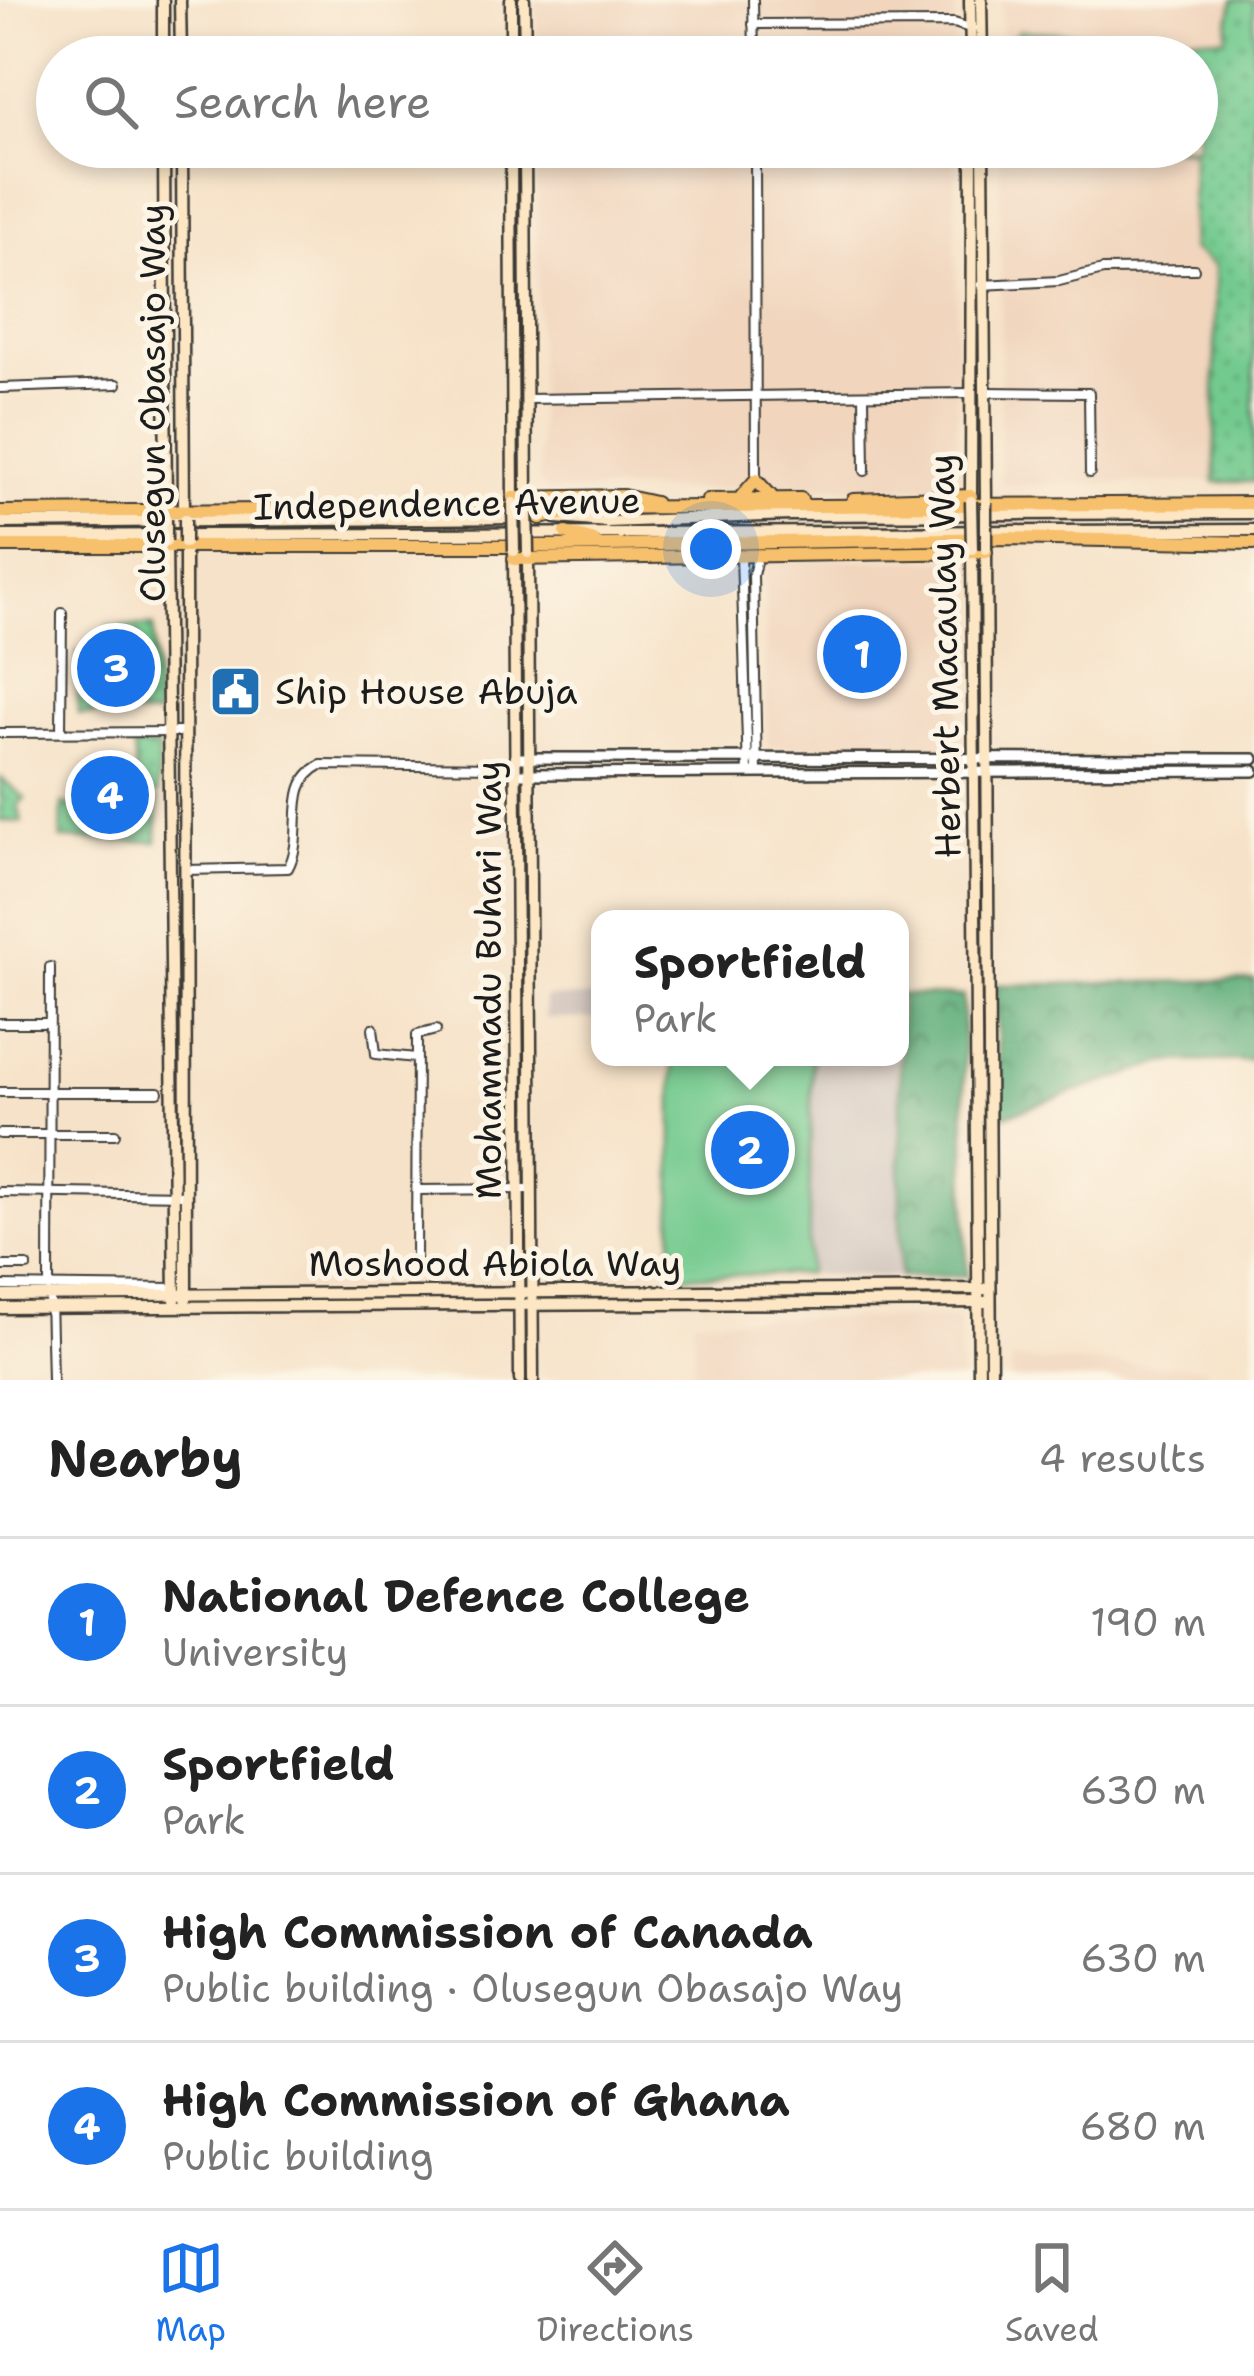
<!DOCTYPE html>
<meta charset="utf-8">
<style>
:root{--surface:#fff;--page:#f6f6f6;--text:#222;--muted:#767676;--line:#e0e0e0;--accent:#1a73e8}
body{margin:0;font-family:"Shantell Sans",sans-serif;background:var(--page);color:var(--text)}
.you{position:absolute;left:711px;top:549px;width:42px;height:42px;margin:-30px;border:9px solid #fff;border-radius:50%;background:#1a73e8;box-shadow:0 0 0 18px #1a73e833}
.badge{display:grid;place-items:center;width:78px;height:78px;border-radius:50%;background:var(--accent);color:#fff;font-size:39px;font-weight:700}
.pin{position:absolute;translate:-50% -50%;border:6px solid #fff;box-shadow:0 3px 12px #0006}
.popup{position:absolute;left:591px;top:910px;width:318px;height:156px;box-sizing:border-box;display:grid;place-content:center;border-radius:24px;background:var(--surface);filter:drop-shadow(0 3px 9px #0005);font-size:39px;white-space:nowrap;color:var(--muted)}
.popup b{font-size:45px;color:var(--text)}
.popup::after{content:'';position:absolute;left:50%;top:100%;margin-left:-24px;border:24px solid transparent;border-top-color:var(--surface)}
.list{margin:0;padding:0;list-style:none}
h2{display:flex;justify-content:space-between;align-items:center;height:156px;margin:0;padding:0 48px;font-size:51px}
h2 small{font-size:39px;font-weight:400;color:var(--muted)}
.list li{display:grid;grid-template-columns:78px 1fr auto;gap:36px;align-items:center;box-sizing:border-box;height:168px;padding:0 48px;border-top:3px solid var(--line)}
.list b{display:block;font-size:45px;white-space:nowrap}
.list p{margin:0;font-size:39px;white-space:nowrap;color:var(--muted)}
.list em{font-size:39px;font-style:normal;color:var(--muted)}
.icon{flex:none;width:66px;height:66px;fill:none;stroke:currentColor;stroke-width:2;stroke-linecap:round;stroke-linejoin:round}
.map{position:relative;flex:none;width:1254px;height:1380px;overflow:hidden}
.search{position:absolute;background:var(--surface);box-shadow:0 6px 18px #0003;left:36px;right:36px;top:36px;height:132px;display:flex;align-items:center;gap:30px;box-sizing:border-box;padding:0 42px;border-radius:66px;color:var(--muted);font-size:45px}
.sheet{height:828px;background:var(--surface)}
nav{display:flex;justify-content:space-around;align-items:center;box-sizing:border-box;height:168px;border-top:3px solid var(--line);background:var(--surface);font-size:33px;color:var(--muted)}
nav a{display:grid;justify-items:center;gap:6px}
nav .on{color:var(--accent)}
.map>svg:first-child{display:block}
</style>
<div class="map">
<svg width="1254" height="1380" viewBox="0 0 1254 1380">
<defs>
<pattern id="grass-dots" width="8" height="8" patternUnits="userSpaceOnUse" patternTransform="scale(3)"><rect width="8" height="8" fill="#73ca8f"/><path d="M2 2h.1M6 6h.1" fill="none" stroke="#63ad7b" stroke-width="1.8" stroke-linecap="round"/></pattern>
<pattern id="forest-crowns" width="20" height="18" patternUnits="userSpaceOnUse" patternTransform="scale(3)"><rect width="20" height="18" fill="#5eae7a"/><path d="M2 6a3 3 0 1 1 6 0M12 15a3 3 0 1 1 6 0" fill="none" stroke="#4d8d63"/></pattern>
</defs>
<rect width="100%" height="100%" fill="#fcf5e5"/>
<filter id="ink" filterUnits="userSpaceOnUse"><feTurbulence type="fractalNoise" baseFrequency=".00833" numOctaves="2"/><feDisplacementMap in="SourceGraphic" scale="24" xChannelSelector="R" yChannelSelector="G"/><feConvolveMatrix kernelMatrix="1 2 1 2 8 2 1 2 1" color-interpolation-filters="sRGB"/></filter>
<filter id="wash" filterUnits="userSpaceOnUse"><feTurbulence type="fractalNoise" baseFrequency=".004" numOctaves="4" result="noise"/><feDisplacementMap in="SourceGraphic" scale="48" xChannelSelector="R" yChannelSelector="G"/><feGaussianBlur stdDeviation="2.7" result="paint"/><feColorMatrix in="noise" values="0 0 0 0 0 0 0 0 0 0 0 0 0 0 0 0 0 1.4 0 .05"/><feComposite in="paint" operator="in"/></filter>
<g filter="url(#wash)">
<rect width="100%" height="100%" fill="#f6e2c8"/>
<g fill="#f1d5bd">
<polygon points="536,0 954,0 955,57 536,57"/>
<polygon points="1001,0 1233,0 1227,38 1019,31 1001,48"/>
<polygon points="537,147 955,147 958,486 548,491 539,482"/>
<polygon points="1000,147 1192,149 1191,249 1215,266 1215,482 1001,485"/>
<polygon points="764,560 959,561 959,746 767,748"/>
<polygon points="959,1318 961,1380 694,1380 694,1319"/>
<polygon points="1011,1360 1205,1367 1204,1380 1011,1380"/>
</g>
<g fill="#cec1ba">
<rect x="545" y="997" width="55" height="22"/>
<polygon points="789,1057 898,1057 900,1277 808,1274 812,1059"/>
</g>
<g fill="url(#grass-dots)" stroke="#487356" stroke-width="3">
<polygon points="1233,0 1254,0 1254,482 1215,482 1215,266 1191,249 1192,149 1144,147 1197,147 1197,57 1001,57 1001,48 1019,31 1226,38"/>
<polygon points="153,626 157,716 78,714 77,652 126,652 130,671 112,677 112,694 139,694 138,634 113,634 107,640 107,627"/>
<polygon points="134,747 158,747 158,794 136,794 136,784 118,784 118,779 136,778"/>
<polygon points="1,778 25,798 18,805 22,822 0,821"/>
<polygon points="131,799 158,800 157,842 61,839 62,804 96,811 100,803 120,821 126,812 141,820 147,809"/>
</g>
<g fill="url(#forest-crowns)" stroke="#3d654b" stroke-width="3">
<polygon points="1254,980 1254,1060 1166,1062 1000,1117 996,985"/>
<polygon points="900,995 963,996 967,1276 900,1277"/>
</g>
<polygon fill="#73ca8f" stroke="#487356" stroke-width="3" points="673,1057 812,1058 808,1274 672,1276"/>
</g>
<g filter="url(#ink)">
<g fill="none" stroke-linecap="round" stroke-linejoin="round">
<defs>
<g id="minor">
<polyline points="753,0 754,57"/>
<polyline points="753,24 954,23 973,29"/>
<polyline points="755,147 756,480"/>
<polyline points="981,285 1059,281 1103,270 1194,269"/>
<polyline points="0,388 117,384"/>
<polyline points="985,392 1089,393 1090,473"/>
<polyline points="864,395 865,471"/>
<polyline points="526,399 971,393"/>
<polyline points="741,556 748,773"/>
<polyline points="61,732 62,613"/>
<polyline points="0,733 182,732"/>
<polyline points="757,773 753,575 758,554"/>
<path d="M185,870L288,868C307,834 282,784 321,765L501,767L517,774"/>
<polyline points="0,1023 48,1023"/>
<polyline points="373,1028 376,1054 416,1058"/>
<polyline points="0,1092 158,1092"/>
<polyline points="0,1134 115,1134"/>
<polyline points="417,1190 532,1189"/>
<polyline points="0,1192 186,1195"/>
<polyline points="416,1262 417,1035 436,1030"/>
<polyline points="0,1266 27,1266"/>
<polyline points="0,1286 175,1288"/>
<polyline points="49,1287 50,967"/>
<polyline points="50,1297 52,1380"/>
</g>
<g id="tertiary">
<polyline points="517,758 1254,759"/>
<polyline points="517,774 1254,771"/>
</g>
<g id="secondary">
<polyline points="163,0 163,57"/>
<polyline points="180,0 181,57"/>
<polyline points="524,0 525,57"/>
<polyline points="970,0 971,57"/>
<polyline points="981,0 982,57"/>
<polyline points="511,57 511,0"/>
<polyline points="164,147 166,516"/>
<polyline points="182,147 184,516"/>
<polyline points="511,147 513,503"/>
<polyline points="525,147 527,504"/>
<polyline points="983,147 986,502"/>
<polyline points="971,501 972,147"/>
<polyline points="556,518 608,522 791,515 1254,513"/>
<polyline points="0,523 519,518"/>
<polyline points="0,536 1254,530"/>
<polyline points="166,541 175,1300"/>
<polyline points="185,543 186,1299"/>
<polyline points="972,549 979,1380"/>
<polyline points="986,549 991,1380"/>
<polyline points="514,554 520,1380"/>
<polyline points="528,555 533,1380"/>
<polyline points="0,1296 990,1289"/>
<polyline points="0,1308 990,1302"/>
</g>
<g id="primary">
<polyline points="742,496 756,480 771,496"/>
<polyline points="513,498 623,496 655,503"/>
<polyline points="708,500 801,499"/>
<polyline points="853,500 971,496"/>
<polyline points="0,512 1254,503"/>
<polyline points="540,518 566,513"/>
<polyline points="566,533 594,541"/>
<polyline points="0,546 553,546 1003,538 1254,543"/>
<polyline points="514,559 986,552"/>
</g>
</defs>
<use href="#minor" stroke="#3d3a36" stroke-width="12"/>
<use href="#tertiary" stroke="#3d3a36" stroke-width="14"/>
<use href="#secondary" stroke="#3d3a36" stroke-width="15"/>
<use href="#primary" stroke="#3d3a36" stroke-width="16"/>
<use href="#minor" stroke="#fff" stroke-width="8"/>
<use href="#tertiary" stroke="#fff" stroke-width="9"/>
<use href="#secondary" stroke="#fce6c4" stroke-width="10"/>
<use href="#primary" stroke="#f7c06c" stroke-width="12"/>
<defs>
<g id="secondary-bridge">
<polyline points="971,501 972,549"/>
<polyline points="986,502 986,549"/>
<polyline points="513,503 514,551"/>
<polyline points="527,504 528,553"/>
<polyline points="166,519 166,541"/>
<polyline points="185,519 185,543"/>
</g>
</defs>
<use href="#secondary-bridge" stroke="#3d3a36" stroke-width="15" stroke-linecap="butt"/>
<use href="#secondary-bridge" stroke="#fce6c4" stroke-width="10"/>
</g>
</g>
<defs>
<symbol id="civic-square" viewBox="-11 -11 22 22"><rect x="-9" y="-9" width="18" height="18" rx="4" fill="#1f6fb2" stroke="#fcf5e5"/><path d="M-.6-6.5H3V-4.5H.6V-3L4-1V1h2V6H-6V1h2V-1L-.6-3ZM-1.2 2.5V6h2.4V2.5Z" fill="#fff"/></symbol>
</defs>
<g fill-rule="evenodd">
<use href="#civic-square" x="206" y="662" width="59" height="59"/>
</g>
<g text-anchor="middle" stroke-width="10" stroke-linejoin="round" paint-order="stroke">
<g font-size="36" fill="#1c1c1c" stroke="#fcf5e5">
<text transform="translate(152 403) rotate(-90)" y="13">Olusegun Obasajo Way</text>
<text transform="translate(447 503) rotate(-1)" y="13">Independence Avenue</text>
<text transform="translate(944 656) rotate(-91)" y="13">Herbert Macaulay Way</text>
<text transform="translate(488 980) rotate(-90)" y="13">Mohammadu Buhari Way</text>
<text x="495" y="1276">Moshood Abiola Way</text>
</g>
<g font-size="36" fill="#1c1c1c" stroke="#fcf5e5" text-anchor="start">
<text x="275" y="704">Ship House Abuja</text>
</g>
</g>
</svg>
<div class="you"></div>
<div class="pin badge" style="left:862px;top:654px">1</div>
<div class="pin badge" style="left:750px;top:1150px">2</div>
<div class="popup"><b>Sportfield</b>Park</div>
<div class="pin badge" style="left:116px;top:668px">3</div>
<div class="pin badge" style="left:110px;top:795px">4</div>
<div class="search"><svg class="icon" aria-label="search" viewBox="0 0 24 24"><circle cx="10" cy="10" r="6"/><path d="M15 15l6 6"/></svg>Search here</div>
</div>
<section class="sheet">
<h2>Nearby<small>4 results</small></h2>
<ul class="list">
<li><span class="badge">1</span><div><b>National Defence College</b><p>University</p></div><em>190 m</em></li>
<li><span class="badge">2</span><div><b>Sportfield</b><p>Park</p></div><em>630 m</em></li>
<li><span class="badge">3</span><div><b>High Commission of Canada</b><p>Public building · Olusegun Obasajo Way</p></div><em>630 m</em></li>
<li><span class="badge">4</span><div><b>High Commission of Ghana</b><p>Public building</p></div><em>680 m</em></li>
</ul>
</section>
<nav>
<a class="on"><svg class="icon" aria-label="map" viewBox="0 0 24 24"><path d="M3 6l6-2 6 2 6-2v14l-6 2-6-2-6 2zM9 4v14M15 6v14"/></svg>Map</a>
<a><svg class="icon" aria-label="directions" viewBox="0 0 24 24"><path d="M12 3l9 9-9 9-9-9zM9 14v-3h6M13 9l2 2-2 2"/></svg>Directions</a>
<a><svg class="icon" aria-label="saved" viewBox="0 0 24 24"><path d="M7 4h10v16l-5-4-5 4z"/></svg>Saved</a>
</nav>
